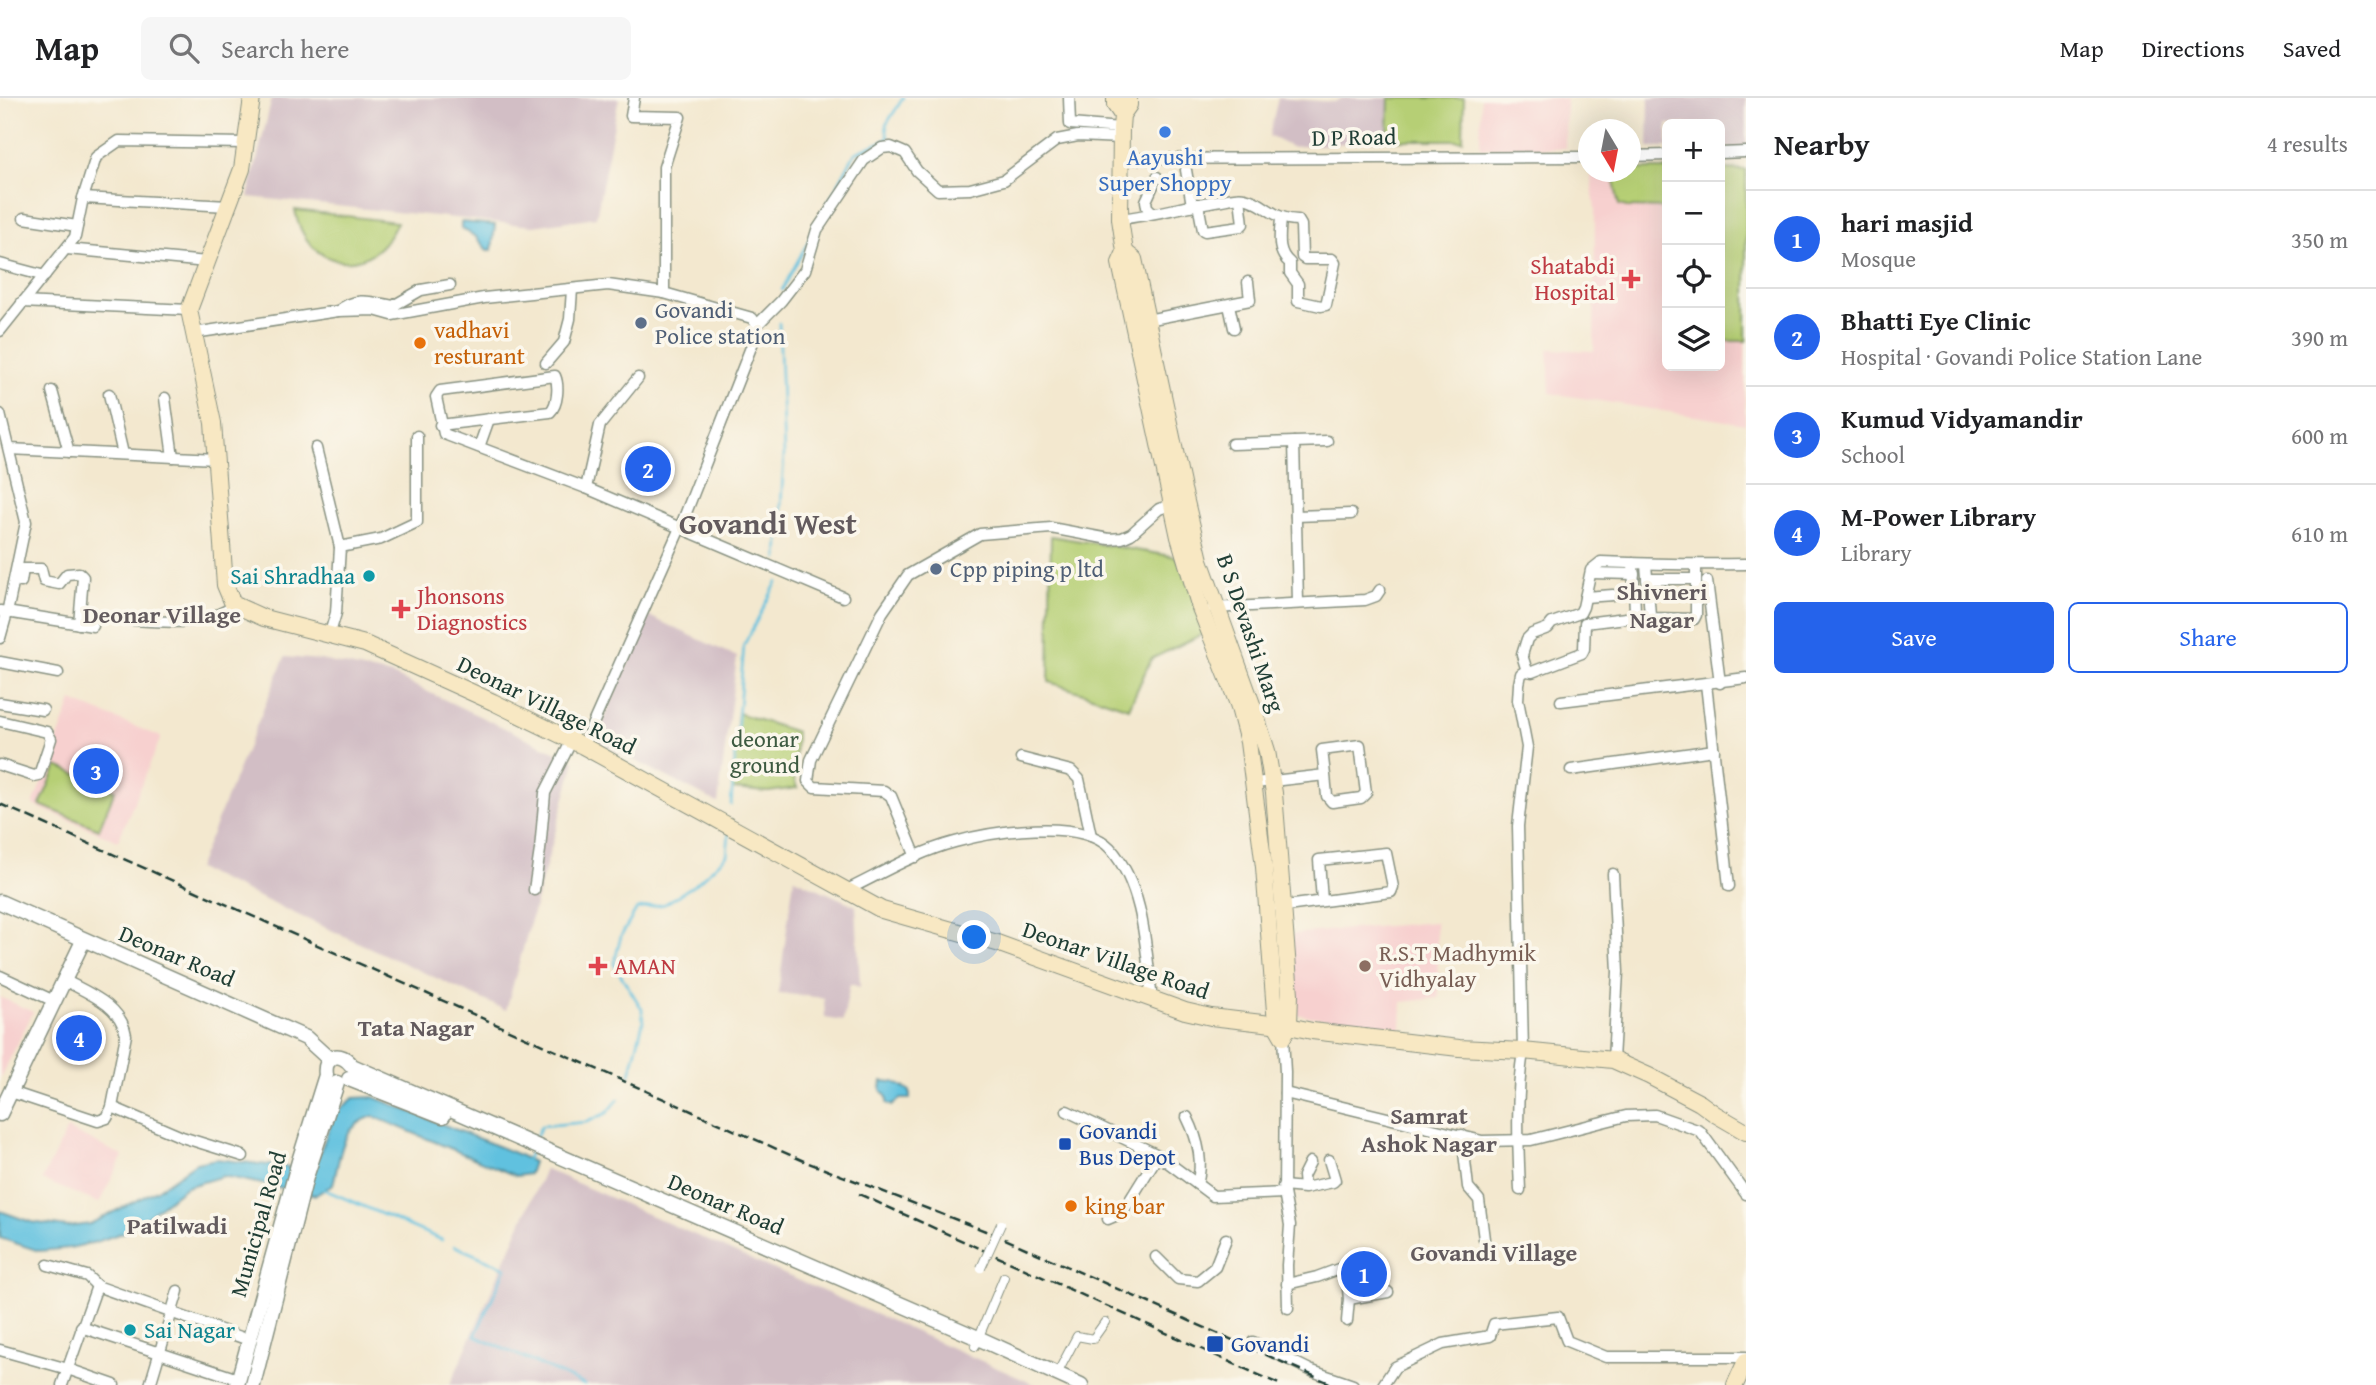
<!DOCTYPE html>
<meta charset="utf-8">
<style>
:root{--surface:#fff;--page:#f6f6f6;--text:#202124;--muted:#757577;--line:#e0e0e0;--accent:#2563eb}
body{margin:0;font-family:"Gentium Book Plus",serif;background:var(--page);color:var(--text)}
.controls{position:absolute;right:21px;top:21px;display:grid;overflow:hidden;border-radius:10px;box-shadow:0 7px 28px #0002}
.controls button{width:63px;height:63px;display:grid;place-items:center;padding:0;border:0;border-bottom:2px solid var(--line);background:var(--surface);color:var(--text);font:35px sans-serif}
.compass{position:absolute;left:1578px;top:21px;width:63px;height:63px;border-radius:50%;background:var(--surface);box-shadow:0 7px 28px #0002;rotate:170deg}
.you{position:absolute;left:975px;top:840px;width:24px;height:24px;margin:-18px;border:5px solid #fff;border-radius:50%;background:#1a73e8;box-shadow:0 0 0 10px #1a73e833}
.badge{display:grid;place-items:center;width:46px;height:46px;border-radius:50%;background:var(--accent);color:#fff;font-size:23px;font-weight:700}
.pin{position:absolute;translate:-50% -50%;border:4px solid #fff;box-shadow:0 2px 7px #0006}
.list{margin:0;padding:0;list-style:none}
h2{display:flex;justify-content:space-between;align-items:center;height:91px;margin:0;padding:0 28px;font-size:30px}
h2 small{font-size:23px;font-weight:400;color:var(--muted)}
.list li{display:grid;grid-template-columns:46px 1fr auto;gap:21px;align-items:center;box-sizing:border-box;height:98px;padding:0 28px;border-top:2px solid var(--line)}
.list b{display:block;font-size:26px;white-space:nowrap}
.list p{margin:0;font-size:23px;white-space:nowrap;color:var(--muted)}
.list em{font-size:23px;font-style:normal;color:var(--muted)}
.actions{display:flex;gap:14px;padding:21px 28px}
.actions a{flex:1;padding:16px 0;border:2px solid var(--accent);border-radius:10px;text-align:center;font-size:24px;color:var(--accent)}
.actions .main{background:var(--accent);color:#fff}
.icon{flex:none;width:38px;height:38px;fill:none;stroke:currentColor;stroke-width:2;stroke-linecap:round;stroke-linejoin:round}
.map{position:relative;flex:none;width:1746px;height:1287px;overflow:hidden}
header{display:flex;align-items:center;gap:42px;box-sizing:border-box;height:98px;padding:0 35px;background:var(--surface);border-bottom:2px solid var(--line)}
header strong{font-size:33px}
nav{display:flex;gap:38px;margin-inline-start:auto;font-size:24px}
.search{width:490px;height:63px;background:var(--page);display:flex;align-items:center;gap:18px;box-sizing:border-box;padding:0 24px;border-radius:10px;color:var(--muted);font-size:26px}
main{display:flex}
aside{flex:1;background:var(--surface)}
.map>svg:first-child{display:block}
</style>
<header>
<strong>Map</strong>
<div class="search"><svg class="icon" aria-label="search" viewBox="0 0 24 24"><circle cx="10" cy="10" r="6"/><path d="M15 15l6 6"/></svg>Search here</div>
<nav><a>Map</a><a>Directions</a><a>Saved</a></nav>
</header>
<main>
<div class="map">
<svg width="1746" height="1287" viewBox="0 0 1746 1287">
<rect width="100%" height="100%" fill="#fbf7ec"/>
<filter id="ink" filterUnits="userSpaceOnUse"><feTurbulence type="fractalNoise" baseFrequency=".0143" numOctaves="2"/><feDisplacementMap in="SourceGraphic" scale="14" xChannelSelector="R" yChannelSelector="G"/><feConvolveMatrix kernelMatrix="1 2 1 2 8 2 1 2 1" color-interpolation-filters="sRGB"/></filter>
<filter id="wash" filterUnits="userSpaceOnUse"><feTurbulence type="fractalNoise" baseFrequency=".00686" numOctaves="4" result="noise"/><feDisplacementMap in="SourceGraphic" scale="28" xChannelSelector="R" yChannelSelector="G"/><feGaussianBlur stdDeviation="1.57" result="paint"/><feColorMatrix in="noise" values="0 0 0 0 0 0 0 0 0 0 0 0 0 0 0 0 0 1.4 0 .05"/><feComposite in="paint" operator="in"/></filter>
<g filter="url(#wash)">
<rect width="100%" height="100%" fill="#f3e8cf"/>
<g fill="#f7d0cf">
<polygon points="1481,0 1566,0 1565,50 1480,50"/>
<polygon points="1631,71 1667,71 1667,268 1720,268 1720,71 1746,72 1745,326 1550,295 1548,251 1594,253 1595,111 1590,74 1630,74"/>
<polygon points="72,603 161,639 118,743 33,707"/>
<polygon points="1436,824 1439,900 1402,904 1401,931 1294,916 1292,836"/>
<polygon points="0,899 33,914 0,981"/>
<polygon points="67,1031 123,1058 99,1105 42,1082"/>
</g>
<g fill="#d2bec5">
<polygon points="272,0 619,0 596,119 533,128 248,99"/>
<polygon points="1278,0 1334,4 1343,0 1389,0 1388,42 1291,49 1269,38"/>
<polygon points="1649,0 1746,0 1746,50 1720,50 1720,26 1667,26 1667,49 1648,49"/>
<polygon points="649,518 737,559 718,705 595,642"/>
<polygon points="285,559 320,562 392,577 575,663 506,912 197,771"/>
<polygon points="794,780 856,808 860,889 850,886 843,923 825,920 824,900 778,895"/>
<polygon points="545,1071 1036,1287 450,1287"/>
</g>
<g fill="#b6cf75" stroke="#6a8654" stroke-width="2">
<polygon points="1389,0 1464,0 1463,42 1388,42"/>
<polygon points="1631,71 1667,71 1667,110 1627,109 1619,107 1612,74 1630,74"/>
<polygon points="1720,71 1746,72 1746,243 1720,243"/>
<path d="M295,112L397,124C373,182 306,174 295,112Z"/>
<polygon points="1051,438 1177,459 1211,532 1151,561 1129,610 1049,584"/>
<polygon points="738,615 796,634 795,668 789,671 794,673 793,678 797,690 768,694 732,691"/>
<polygon points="57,668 115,692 99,731 40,707"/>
</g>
<g fill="#61c1df" stroke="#407f8a" stroke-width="2">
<polygon points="461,124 495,127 492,152 487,152 476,139 461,130"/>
<polygon points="882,983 894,984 910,993 910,1001 900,1001 892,1008 887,1005 887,999 881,992"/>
<path d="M374,999L517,1056L533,1064L529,1076L516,1078L373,1018C339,1030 342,1054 333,1086L316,1097L223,1078L186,1089L127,1133L96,1144L70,1150L39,1153L0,1140V1113L31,1124L67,1129L90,1126L157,1092L196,1065L216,1061L313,1072L335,1015L354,1000Z"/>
</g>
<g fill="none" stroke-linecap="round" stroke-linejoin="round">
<g stroke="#61c1df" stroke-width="2.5">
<polyline points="824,113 855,55 888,41 886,27 903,0"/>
<polyline points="782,192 810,140"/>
<polyline points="778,461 784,357 779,225"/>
<polyline points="731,707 744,547 777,484"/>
<polyline points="630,976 643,924 642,911 614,866 621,838 637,811 665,806 697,785 727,757 729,734"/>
<polyline points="535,1041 541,1028 587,1024 607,1015 619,1001"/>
<polyline points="525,1064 530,1055"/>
<polyline points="323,1091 442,1142"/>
<polyline points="455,1148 506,1170 475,1238 585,1287"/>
</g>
</g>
</g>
<g filter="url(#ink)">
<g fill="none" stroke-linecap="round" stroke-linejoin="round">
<defs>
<g id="pedestrian">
<polyline points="975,1248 1004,1179"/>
<polyline points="1057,1276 1077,1238 1093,1241 1105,1224"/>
</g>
<g id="minor">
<polyline points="1069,0 1070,26 1121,30"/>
<polyline points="1720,55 1746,54"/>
<polyline points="1630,58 1667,57"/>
<polyline points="1120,61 1588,59"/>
<polyline points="1186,72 1192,107"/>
<polyline points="83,100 228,108"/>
<polyline points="1198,106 1203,132 1205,133 1241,128 1243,126 1240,100"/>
<polyline points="1153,115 1147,109 1146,103 1157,79"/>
<polyline points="24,120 77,128"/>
<path d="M1120,121C1155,117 1188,107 1222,102C1229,101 1238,98 1244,100C1265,104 1273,122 1298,122L1301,127L1302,159L1305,161H1332L1335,165L1326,207L1321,208L1298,203V186L1290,175V165C1276,154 1280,137 1281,120"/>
<polyline points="67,151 207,164"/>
<polyline points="0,166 45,178"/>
<polyline points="22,204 189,212"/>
<polyline points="1229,207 1234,230"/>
<path d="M338,213C357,198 371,204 393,208L421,192L450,187"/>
<polyline points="1147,222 1250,202 1248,184"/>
<polyline points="757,227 781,203 805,172 817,132 864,62 882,50 891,49 905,55 917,73 938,92 970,91 1004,82 1057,42 1078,38 1121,40"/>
<polyline points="0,233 75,139 83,100 96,59 119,43 245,45"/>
<polyline points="194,235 338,213 374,212 392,217 484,200 608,187 664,195"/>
<polyline points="546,265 564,244 570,221 572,191"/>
<polyline points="52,293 69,354"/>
<polyline points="109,296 123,356"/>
<polyline points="165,300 173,359"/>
<polyline points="0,316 26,424 7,515 0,540"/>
<path d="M440,327L550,314C558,307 559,287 555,278L440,293L436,299L444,336L586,390L843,499"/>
<polyline points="1294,344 1298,504"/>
<polyline points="1232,346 1327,343"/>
<polyline points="479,349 489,321"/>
<polyline points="316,350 340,449"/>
<polyline points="9,351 216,361"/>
<polyline points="586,390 600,327 638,280"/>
<polyline points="1296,418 1351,416"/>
<path d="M1633,465L1635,514L1634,519L1585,525L1584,551L1582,555L1532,574L1527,573L1522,557L1527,541L1532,536L1548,530L1552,525L1580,515L1583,509L1591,472L1601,464C1650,466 1697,467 1746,466"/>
<polyline points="1646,466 1650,517 1653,520 1694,521 1696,517 1696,467"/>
<polyline points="1591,475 1634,476"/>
<polyline points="1647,481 1696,481"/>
<polyline points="1707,483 1720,585"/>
<polyline points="21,484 23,471 41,471 44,483 59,486 67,476 79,475 83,479 79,526"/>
<polyline points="1585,499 1613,497"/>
<polyline points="1213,510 1365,502 1376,498 1380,492"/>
<polyline points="0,513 93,528"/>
<path d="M118,521C155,523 204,531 235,507"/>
<polyline points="330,535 336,515 340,449 381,441 417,424 417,338"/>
<polyline points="0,564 58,575"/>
<polyline points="1706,586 1729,788"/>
<polyline points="1561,603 1746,580"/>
<polyline points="0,605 43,612"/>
<polyline points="0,623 47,634 51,641 39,677 34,678 0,667"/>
<polyline points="583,648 680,430 755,239 757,227 752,220 664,195 664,69 680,19 631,18 634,0"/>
<polyline points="1021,660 1071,673 1079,681 1091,738"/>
<polyline points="1571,672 1714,652"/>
<polyline points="1255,685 1325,677 1327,698 1332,704 1361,700 1366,695 1360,647 1322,652 1325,677"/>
<polyline points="916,759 891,698 884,693 814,689 808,683 811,662 882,515 908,477 980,436 1051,430 1109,441 1122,440 1131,436 1159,411 1178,405"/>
<polyline points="534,792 540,752 545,695 572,642"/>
<path d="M847,792C882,775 917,754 955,744C991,734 1081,719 1110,750C1145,789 1146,854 1152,902"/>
<polyline points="1279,809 1391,794 1393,789 1386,755 1319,762 1322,803"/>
<polyline points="0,878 54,903"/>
<polyline points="1613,962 1618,874 1613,776"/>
<path d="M11,994L98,1023L107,1020L112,1009L126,937C121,907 88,895 64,882"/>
<polyline points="1285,995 1482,1043 1531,1042 1626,1018 1655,1017 1700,1033 1746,1096"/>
<polyline points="112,1009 182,1039 243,1058"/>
<polyline points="1067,1013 1158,1057 1213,1098 1284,1095 1285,974 1283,939"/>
<path d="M1187,1019C1198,1041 1204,1063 1197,1086"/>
<polyline points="1462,1037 1468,1089 1479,1102 1484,1141"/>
<polyline points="1283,1088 1305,1090 1333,1084 1335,1082 1329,1062"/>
<polyline points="1304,1089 1303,1078 1310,1064"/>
<path d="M1520,1092C1518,1046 1516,999 1523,953L1518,728L1527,649L1518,602L1519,586L1521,576L1527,572"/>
<polyline points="1284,1095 1290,1127 1287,1167 1288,1210"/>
<polyline points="1108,1121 1122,1115 1158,1057"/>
<polyline points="1156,1159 1178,1181 1198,1183 1215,1169 1226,1141"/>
<polyline points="48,1167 87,1178 97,1188 249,1242"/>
<polyline points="1287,1186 1317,1179 1344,1169 1346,1171 1349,1201 1388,1194"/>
<polyline points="1347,1223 1349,1201"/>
<polyline points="81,1229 238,1281"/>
<polyline points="1253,1244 1312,1273 1353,1287"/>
<polyline points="0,1252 68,1271 114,1287"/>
<polyline points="62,1287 97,1188"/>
<polyline points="150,1287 178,1193"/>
<polyline points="1383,1287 1395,1269 1443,1246 1490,1238 1494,1226 1558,1219 1567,1243 1606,1259 1746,1259"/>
</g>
<g id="tertiary">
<polyline points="0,804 306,940 330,962"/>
<polyline points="349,981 443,1018"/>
<polyline points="0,1016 83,843"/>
<path d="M237,1287L299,1063L326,977C323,957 341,952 352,968L978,1240L1081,1287"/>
<polyline points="253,1287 306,1079 337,985"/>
</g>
<g id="secondary">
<polyline points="252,0 242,71 189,212 213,325 225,487 233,506 264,520 365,546 493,604 583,648 882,812 997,845 1185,913 1211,919 1289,928 1312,933 1459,950 1523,953 1613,962 1649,978 1700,1005 1715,1016 1746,1034"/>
<polyline points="1115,0 1115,7 1122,17"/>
<polyline points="1129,0 1129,7 1122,17 1121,30 1120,121 1125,154 1120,165 1179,439 1200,510 1238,606 1248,644 1264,769 1276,927 1283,939"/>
<polyline points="1125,154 1134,161 1183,391 1200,462 1253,609 1267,653 1274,695 1290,896 1289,928 1284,937"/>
<polyline points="1735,1287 1746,1263"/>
</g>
</defs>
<use href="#pedestrian" stroke="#899282" stroke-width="10"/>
<use href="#minor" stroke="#899282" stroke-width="13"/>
<use href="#tertiary" stroke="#899282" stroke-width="17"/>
<use href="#secondary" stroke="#899282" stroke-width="18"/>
<use href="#pedestrian" stroke="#fff" stroke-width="8"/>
<use href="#minor" stroke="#fff" stroke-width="10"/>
<use href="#tertiary" stroke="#fff" stroke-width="14"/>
<use href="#secondary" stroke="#f8e8c3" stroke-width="16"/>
<g stroke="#1f3d34" stroke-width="2.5" stroke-dasharray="10 5" stroke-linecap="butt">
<polyline points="0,706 806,1064 996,1137 1334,1287"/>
<polyline points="859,1096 1281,1287"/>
</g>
<defs>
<polyline id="pedestrian-bridge" points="981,1170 1001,1126"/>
</defs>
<use href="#pedestrian-bridge" stroke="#899282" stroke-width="10" stroke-linecap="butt"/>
<use href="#pedestrian-bridge" stroke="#fff" stroke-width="8"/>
</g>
</g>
<circle fill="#3f7fe0" stroke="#fbf7ec" stroke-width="2.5" cx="1165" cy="34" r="7"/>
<g fill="#e0444e" stroke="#fbf7ec" stroke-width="2.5">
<path d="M1627.5 170.5h7v7h7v7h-7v7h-7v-7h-7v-7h7z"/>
<path d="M397.5 500.5h7v7h7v7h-7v7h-7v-7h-7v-7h7z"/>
<path d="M594.5 857.5h7v7h7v7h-7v7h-7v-7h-7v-7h7z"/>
</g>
<g fill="#5c6f8a" stroke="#fbf7ec" stroke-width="2.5">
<circle cx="641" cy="225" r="7"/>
<circle cx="936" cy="471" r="7"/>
</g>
<g fill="#e8710a" stroke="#fbf7ec" stroke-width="2.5">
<circle cx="420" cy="245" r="7"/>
<circle cx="1071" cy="1108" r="7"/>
</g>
<g fill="#0f9aa8" stroke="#fbf7ec" stroke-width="2.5">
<circle cx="369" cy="478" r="7"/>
<circle cx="130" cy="1232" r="7"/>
</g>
<circle fill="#8d6e63" stroke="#fbf7ec" stroke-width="2.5" cx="1365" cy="868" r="7"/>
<g fill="#1a4fb4" stroke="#fbf7ec" stroke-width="2.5">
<rect x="1058" y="1039" width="14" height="14" rx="3.5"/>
<rect x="1206" y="1237" width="18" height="18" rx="3.5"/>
</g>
<g text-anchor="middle" stroke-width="7" stroke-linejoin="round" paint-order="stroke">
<g font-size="23" fill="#1f3d34" stroke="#fbf7ec">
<text transform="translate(1354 39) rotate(-1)" y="8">D P Road</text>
<text transform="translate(1251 535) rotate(71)" y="8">B S Devashi Marg</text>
<text transform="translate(547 607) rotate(26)" y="8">Deonar Village Road</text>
<text transform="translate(177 858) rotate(23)" y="8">Deonar Road</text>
<text transform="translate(1116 862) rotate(19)" y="8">Deonar Village Road</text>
<text transform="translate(726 1106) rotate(23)" y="8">Deonar Road</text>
<text transform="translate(258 1126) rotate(-74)" y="8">Municipal Road</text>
</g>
<g font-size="23" fill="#366cbe" stroke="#fbf7ec">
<text x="1165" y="67">Aayushi<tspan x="1165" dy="26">Super Shoppy</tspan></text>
</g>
<g font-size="23" fill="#be3a42" stroke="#fbf7ec" text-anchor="start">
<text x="1615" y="176" text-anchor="end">Shatabdi<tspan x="1615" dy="26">Hospital</tspan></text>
<text x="417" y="506">Jhonsons<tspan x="417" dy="26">Diagnostics</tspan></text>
<text x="614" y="876">AMAN</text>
</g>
<g font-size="23" fill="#4e5e75" stroke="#fbf7ec" text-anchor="start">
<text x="655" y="220">Govandi<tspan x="655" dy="26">Police station</tspan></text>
<text x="950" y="479">Cpp piping p ltd</text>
</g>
<g font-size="23" fill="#c56008" stroke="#fbf7ec" text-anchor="start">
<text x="434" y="240">vadhavi<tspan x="434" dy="26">resturant</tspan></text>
<text x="1085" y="1116">king bar</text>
</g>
<g font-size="23" fill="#0d838f" stroke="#fbf7ec" text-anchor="end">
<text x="355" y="486">Sai Shradhaa</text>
<text x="144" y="1240" text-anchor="start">Sai Nagar</text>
</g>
<g font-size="23" fill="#3d5a41" stroke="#fbf7ec">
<text x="765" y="649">deonar<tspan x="765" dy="26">ground</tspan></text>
</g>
<g font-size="23" fill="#785e54" stroke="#fbf7ec" text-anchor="start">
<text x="1379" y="863">R.S.T Madhymik<tspan x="1379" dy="26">Vidhyalay</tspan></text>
</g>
<g font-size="23" fill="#164399" stroke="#fbf7ec" text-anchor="start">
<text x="1079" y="1041">Govandi<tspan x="1079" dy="26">Bus Depot</tspan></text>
<text x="1231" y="1254">Govandi</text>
</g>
<g font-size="24" font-weight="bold" fill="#635b5e" stroke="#fbf7ec">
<text x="1662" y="502">Shivneri<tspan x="1662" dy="28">Nagar</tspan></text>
<text x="162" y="525">Deonar Village</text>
<text x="416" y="938">Tata Nagar</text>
<text x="1429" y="1026">Samrat<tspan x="1429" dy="28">Ashok Nagar</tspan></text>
<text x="177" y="1136">Patilwadi</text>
<text x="1494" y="1163">Govandi Village</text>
</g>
<g font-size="30" font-weight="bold" fill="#635b5e" stroke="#fbf7ec">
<text x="768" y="436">Govandi West</text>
</g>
</g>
</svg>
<div class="controls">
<button>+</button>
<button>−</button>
<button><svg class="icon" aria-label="locate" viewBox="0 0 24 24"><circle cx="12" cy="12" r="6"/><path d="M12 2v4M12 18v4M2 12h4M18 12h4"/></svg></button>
<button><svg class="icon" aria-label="layers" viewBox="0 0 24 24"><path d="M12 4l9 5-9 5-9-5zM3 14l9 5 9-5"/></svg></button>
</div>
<svg class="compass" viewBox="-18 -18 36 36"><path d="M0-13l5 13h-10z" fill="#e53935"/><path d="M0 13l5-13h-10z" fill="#757577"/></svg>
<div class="you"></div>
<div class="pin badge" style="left:1364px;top:1176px">1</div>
<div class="pin badge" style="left:648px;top:371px">2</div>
<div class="pin badge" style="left:96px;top:673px">3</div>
<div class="pin badge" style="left:79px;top:940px">4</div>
</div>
<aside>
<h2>Nearby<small>4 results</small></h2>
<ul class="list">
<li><span class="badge">1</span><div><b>hari masjid</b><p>Mosque</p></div><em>350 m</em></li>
<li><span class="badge">2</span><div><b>Bhatti Eye Clinic</b><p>Hospital · Govandi Police Station Lane</p></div><em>390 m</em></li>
<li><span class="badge">3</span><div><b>Kumud Vidyamandir</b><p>School</p></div><em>600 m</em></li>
<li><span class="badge">4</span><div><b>M-Power Library</b><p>Library</p></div><em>610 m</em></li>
</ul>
<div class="actions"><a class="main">Save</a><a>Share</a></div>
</aside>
</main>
